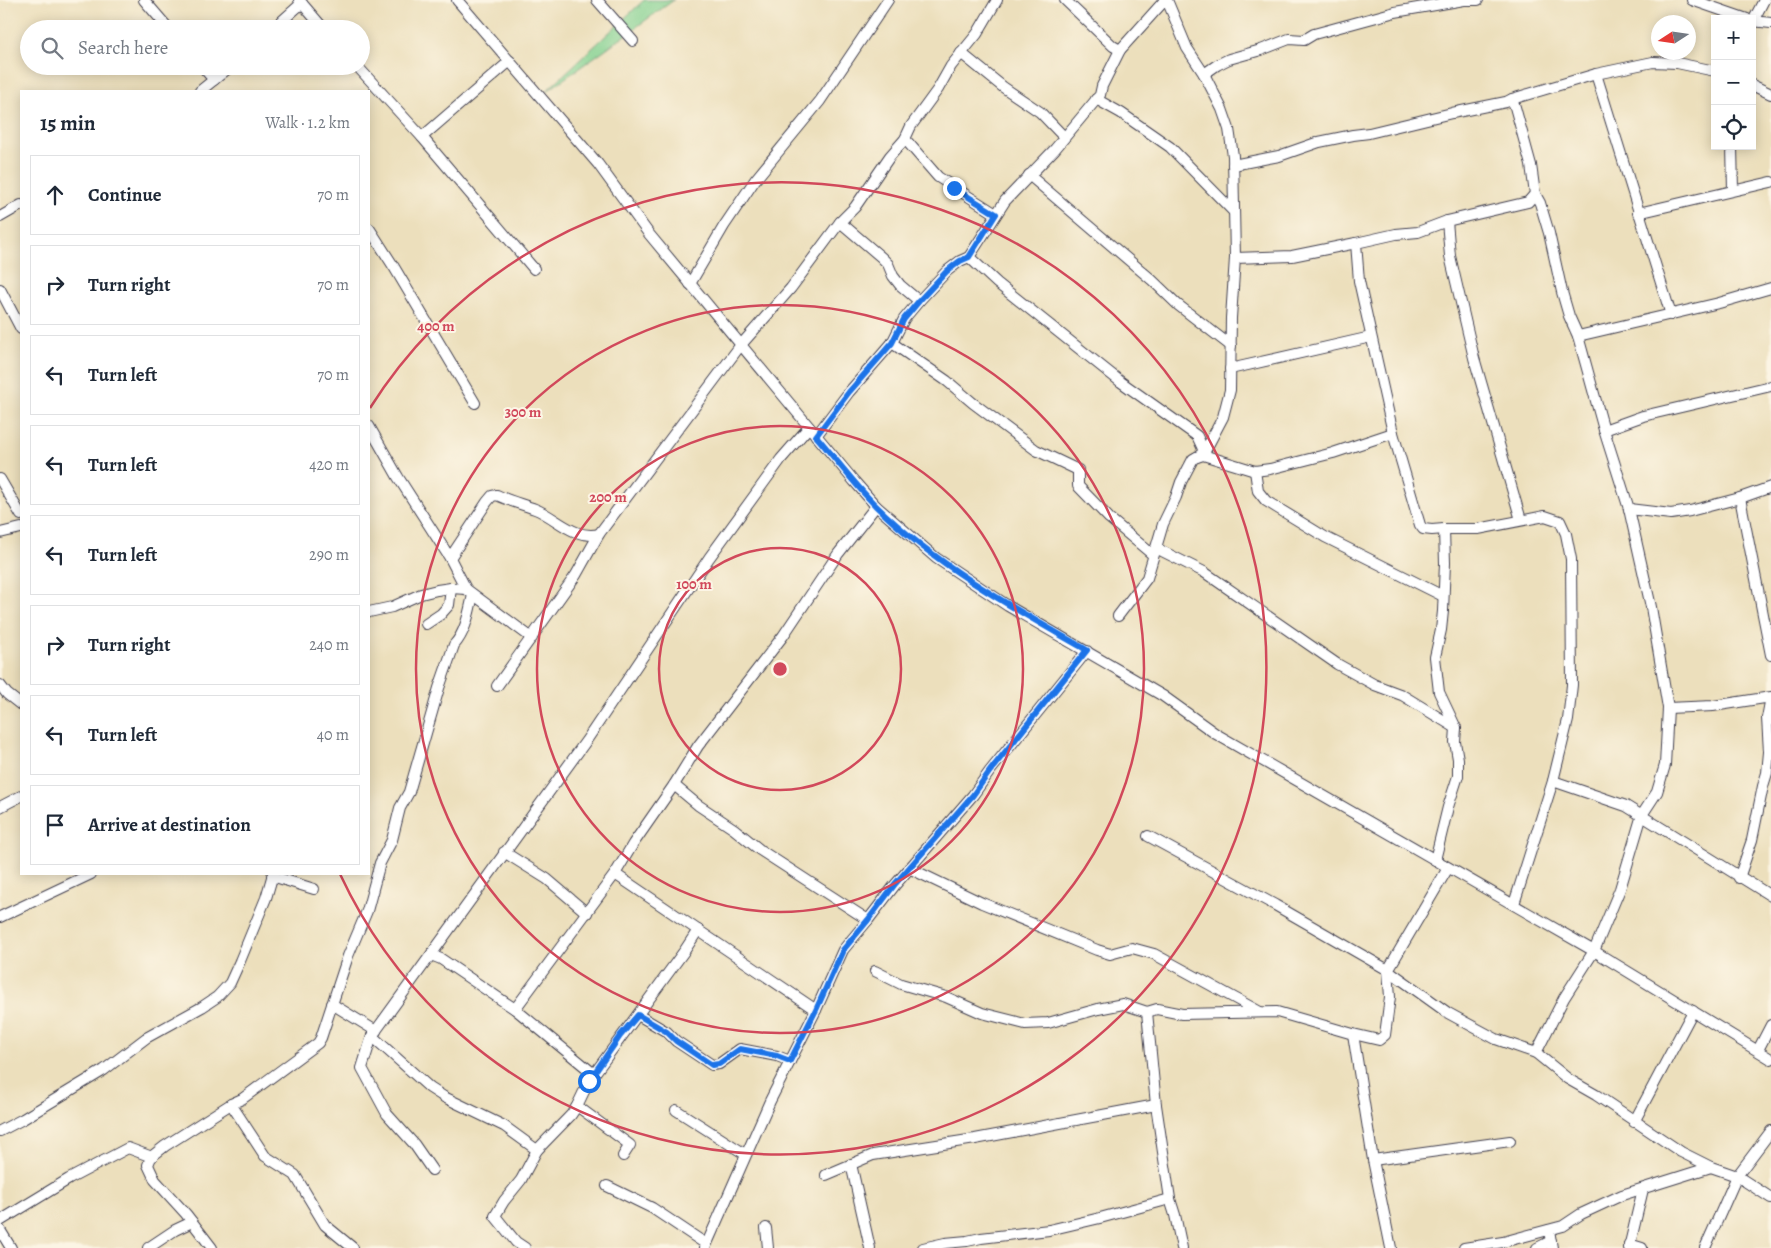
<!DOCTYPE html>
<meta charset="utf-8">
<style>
:root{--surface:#fff;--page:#f6f6f7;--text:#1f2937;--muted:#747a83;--line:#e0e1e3}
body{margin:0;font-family:Alegreya,serif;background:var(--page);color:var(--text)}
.controls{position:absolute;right:15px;top:15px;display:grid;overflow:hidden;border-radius:0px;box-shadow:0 2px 12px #0003}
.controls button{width:45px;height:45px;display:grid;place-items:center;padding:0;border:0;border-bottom:1px solid var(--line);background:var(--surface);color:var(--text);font:25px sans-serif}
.compass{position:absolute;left:1651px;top:15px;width:45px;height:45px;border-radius:50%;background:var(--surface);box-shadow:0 2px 12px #0003;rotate:258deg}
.stop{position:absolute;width:15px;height:15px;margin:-11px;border:4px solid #1a73e8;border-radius:50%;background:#fff}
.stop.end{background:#1a73e8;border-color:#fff;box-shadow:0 1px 5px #0008}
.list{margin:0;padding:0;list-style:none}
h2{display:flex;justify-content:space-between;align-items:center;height:65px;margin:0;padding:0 20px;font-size:21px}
h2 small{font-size:16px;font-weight:400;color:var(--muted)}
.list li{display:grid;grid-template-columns:32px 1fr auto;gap:15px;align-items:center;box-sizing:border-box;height:80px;margin:0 10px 10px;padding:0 10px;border:1px solid var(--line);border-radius:0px}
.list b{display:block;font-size:19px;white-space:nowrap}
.list em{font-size:16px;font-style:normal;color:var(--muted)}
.icon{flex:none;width:28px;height:28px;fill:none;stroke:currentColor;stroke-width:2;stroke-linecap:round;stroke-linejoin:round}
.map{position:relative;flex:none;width:1771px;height:1248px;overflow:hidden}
.search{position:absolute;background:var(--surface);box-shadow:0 2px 12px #0003;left:20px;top:20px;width:350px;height:55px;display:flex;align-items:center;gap:12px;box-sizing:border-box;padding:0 18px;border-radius:28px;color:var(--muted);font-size:19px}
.panel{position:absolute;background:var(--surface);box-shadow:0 2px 12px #0003;left:20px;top:90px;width:350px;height:785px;border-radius:0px}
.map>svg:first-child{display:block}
</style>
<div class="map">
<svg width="1771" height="1248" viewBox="0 0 1771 1248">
<defs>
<pattern id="grass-tufts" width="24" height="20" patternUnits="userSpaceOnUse" patternTransform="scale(1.25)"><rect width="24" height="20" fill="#82d08f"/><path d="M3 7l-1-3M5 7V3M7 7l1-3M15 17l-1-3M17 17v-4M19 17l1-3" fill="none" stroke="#70b27c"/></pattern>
</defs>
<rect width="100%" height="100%" fill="#fcf5e5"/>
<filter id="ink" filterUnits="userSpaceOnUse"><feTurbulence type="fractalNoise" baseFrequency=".02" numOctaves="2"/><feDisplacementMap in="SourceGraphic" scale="10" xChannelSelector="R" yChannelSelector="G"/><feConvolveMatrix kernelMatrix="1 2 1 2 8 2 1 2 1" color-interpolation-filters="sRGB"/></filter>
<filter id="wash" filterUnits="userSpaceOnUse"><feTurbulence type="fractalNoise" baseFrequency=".0096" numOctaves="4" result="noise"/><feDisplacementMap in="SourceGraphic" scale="20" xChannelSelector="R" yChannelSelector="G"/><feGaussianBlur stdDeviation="1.12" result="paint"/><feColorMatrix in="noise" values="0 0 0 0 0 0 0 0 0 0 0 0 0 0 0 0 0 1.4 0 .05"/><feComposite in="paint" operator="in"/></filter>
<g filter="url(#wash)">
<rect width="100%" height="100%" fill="#ecdfbc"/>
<polygon fill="url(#grass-tufts)" stroke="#527965" points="644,0 674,0 543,94"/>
</g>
<g filter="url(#ink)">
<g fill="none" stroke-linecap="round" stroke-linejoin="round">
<defs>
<g id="minor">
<polyline points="144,0 169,29"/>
<polyline points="299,0 324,29"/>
<polyline points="457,0 598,164 649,234 854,481 876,506 936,558 1008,606 1163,696 1216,734 1594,951 1771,1059"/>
<polyline points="597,0 633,41"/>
<polyline points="1065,0 1113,46 1120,50"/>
<polyline points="1167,0 1187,48 1204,74 1222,109 1229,129 1233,156 1235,258 1231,318 1230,390 1223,417 1203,455"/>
<polyline points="1692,0 1747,19"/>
<polyline points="1752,21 1771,23"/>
<polyline points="1752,23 1764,0"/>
<polyline points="273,29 302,3"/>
<polyline points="961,53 1003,87 1040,112 1064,137"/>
<polyline points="202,66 214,80"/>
<polyline points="357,66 422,137 534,269"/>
<polyline points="1204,74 1217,65 1229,59 1261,50 1289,39 1304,40 1314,34 1395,12 1464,0 1478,0"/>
<polyline points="1596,74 1671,315"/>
<polyline points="1752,85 1771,94"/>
<polyline points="200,91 231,66"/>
<polyline points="1096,99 1121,113 1170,147 1234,212"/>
<polyline points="1512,99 1596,74 1653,62 1677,63 1715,71"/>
<polyline points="422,137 510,61"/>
<polyline points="905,139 938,177 996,214"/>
<polyline points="1732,146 1733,190"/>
<polyline points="1233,165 1279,156 1319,142 1353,135 1369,133 1452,113 1506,102 1512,99 1515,107 1531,165 1535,194 1540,203 1549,233 1562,292 1569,316 1578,336 1604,430 1629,509 1651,607 1668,708 1665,765 1657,792 1642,815 1620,889 1594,951 1564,998 1536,1053"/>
<polyline points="1029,175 1152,280 1178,305 1231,346"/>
<polyline points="1638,213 1771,182"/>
<polyline points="0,217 21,205"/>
<polyline points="1447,221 1450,256 1474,358 1521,520"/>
<polyline points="840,222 855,207 890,156 905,139 911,126 938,89 951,66 977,34 997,0"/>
<polyline points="369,228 394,267 475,403"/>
<polyline points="969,257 997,283 1121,382 1197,436 1203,449 1202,454 1193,459 1181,482 1176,497 1163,524 1147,578 1118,616"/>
<polyline points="1235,258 1292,256 1356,243"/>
<polyline points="690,284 724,226 755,180 820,101 888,0"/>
<polyline points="0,289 21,329"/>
<polyline points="1578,336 1719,303 1771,288"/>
<polyline points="892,343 947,381 973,403 1036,450 1078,470 1078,486 1109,518 1153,555"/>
<polyline points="1230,369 1371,337"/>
<polyline points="369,426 398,477 450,558 466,589 532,638"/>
<polyline points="1604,430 1643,416 1771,386"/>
<polyline points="816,436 849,392 892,343 904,319 919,301 947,271 960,261 969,257 1005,201 1055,149 1100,95 1102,86 1120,50 1165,0"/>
<polyline points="1197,457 1203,455 1255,471 1270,469 1333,453 1393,433"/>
<polyline points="1255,471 1258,491 1266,501 1325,537 1443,596"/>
<polyline points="0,479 21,515"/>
<polyline points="1740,498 1771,655"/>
<polyline points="1629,509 1671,514 1690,511 1740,498 1771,487"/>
<polyline points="0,533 21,528"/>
<polyline points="1156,548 1204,572 1337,664 1375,685 1402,695 1456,728"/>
<path d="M450,558L487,502L492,496L497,495C509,501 522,504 535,509C556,517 574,540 599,534"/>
<polyline points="369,612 392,607 421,594 437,590 451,588 466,589"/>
<polyline points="426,624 441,614 449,605 451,588"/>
<polyline points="0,685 7,694 21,705"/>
<polyline points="497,686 576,575 599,534 740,346 791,288 840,222 881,257 888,264 893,276 900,285 919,301"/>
<polyline points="1668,708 1713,706 1771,697 1767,718 1769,752 1767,773 1763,786 1752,840 1739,878"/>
<polyline points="1553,781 1626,806 1771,896"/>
<polyline points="674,785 698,805 734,829 760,850 868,920"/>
<polyline points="0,807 21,796"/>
<polyline points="1148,836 1275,905 1388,970 1448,1013 1496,1039 1536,1053 1568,1079 1596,1095 1681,1152 1711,1167 1737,1176 1771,1198"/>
<polyline points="504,852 547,879 587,913"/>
<polyline points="1435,860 1448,807 1458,776 1458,759 1455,742 1456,728 1439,692 1435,657 1441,630 1443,611 1445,563 1444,529"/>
<polyline points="909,868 982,903 1097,950 1110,954 1132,948 1154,954 1260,1012"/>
<polyline points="615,874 633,844 674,785 698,746 783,636 838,554 876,506"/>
<polyline points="272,876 314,889"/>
<polyline points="1514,904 1553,781 1568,720 1572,685 1571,559 1566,534 1560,521 1545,516 1478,529 1444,529 1432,530 1423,529 1420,525 1393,433 1359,281 1356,243 1396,234 1418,232 1447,221 1528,202 1535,194"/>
<polyline points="0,917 91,874"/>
<polyline points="431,955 441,959 515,1009 594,1074"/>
<polyline points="875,971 901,984 946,997 982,1013 1025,1024 1048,1023 1098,1009 1123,1004 1147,1012 1157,1009 1182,1014 1277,1012 1353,1034 1379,1040 1385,1035 1390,997 1388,970 1448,868"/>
<polyline points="332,1004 376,1031"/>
<polyline points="515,1009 615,874 816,1010"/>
<polyline points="1147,1012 1156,1105 1170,1199 1175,1215 1182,1248"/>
<polyline points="638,1015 667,1032 676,1041 712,1065 719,1064 740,1049 777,1056 790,1061"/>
<polyline points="1353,1034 1373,1160 1391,1248"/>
<polyline points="372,1036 430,1088 444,1097 504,1126 537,1150"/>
<polyline points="1758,1050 1771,1025"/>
<polyline points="231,1104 265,1156 295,1175 325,1225 353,1248"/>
<polyline points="577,1106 630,1145 623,1156"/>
<polyline points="676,1110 745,1154"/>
<polyline points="1634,1122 1693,1011"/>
<polyline points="0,1131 23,1119 104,1070 146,1038 202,1007 217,997 230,983 240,961 266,898 273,874"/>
<polyline points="1373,1160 1510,1141"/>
<polyline points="851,1164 870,1248"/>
<polyline points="432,1170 414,1144 387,1114 362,1068 372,1036 586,741 709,558 781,459 809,427"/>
<polyline points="826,1175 873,1155 975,1139 1156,1105"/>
<polyline points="607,1186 652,1208 706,1244"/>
<polyline points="0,1221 69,1179 128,1148 152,1157"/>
<polyline points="766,1228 768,1248"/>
<polyline points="0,1230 11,1248"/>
<polyline points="1549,1230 1552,1248"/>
<polyline points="1629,1244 1642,1248"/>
<polyline points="148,1248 175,1230 192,1222"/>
<path d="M212,1248L186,1214L155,1180L148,1165L151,1157L165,1146L231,1104L242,1099L318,1043L321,1038L348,956L367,911L380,863L392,840L400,808L409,792L439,688L454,645C466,632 469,612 473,595"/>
<polyline points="525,1248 516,1242 495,1216 504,1201 521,1180 537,1150 571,1115 577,1106 589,1081 685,950 698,930"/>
<polyline points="705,1248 770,1101 816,1010 843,950 868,920 895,885 973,795 990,771 1087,651"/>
<polyline points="923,1248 945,1243 967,1241 981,1238 1049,1230 1100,1218 1170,1199"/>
<polyline points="1464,1248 1503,1242 1563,1226 1581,1214 1622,1195 1711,1167"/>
<polyline points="1537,1248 1551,1241"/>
<polyline points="1629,1248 1643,1189"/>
<polyline points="1705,1248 1737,1176 1771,1131"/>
</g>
</defs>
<use href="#minor" stroke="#403e4e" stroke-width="12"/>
<use href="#minor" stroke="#fff" stroke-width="10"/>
</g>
</g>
<g fill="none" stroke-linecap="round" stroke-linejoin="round" filter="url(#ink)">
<path stroke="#1a73e8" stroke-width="6" d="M589,1081L620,1036L638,1015L667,1032L676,1041L712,1065L719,1064L740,1049L777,1056L790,1061L816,1010L843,950L868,920L895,884L973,795L990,771L1087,650C1013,608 937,566 876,506C854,484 836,459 816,436L849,392L892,343L904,319L919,301L947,271L960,261L969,257L996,214L954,188"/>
</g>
<g fill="none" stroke="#d1495b" stroke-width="2.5">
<circle cx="780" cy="669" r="121"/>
<circle cx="780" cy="669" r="243"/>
<circle cx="780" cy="669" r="364"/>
<path d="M370 408A486 486 0 1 1 340 874"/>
</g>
<circle cx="780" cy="669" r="8" fill="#d1495b" stroke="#fcf5e5" stroke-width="2.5"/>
<g font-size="15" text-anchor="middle" font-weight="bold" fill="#d1495b" stroke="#fcf5e5" stroke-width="4" stroke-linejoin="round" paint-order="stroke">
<text x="436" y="331">400 m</text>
<text x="523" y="417">300 m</text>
<text x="608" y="502">200 m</text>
<text x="694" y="589">100 m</text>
</g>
</svg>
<div class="controls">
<button>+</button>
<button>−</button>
<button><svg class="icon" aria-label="locate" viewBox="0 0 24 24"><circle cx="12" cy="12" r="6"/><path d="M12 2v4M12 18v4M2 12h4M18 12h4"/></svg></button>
</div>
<svg class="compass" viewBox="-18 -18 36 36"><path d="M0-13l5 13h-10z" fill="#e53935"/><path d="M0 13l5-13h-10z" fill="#747a83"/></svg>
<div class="stop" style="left:589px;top:1081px"></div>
<div class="stop end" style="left:954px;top:188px"></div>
<div class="search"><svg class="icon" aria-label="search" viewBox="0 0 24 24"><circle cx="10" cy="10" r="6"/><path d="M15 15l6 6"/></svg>Search here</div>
<section class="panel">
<h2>15 min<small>Walk · 1.2 km</small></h2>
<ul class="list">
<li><svg class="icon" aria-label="ahead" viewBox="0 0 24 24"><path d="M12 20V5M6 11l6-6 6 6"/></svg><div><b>Continue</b></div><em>70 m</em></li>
<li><svg class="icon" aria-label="right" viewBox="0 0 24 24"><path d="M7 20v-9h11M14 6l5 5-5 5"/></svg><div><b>Turn right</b></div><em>70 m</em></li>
<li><svg class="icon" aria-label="left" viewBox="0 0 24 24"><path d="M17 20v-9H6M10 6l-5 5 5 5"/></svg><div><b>Turn left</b></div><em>70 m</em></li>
<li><svg class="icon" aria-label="left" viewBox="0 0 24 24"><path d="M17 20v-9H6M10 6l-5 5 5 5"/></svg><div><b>Turn left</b></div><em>420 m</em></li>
<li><svg class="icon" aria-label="left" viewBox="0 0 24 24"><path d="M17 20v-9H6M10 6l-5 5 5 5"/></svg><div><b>Turn left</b></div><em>290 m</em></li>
<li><svg class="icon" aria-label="right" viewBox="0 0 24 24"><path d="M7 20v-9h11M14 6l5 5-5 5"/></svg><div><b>Turn right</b></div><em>240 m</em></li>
<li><svg class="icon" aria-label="left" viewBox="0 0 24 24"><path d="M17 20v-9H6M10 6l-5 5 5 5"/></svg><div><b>Turn left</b></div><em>40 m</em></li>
<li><svg class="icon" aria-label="arrive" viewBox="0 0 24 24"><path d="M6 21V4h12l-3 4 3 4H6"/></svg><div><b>Arrive at destination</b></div></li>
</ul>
</section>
</div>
